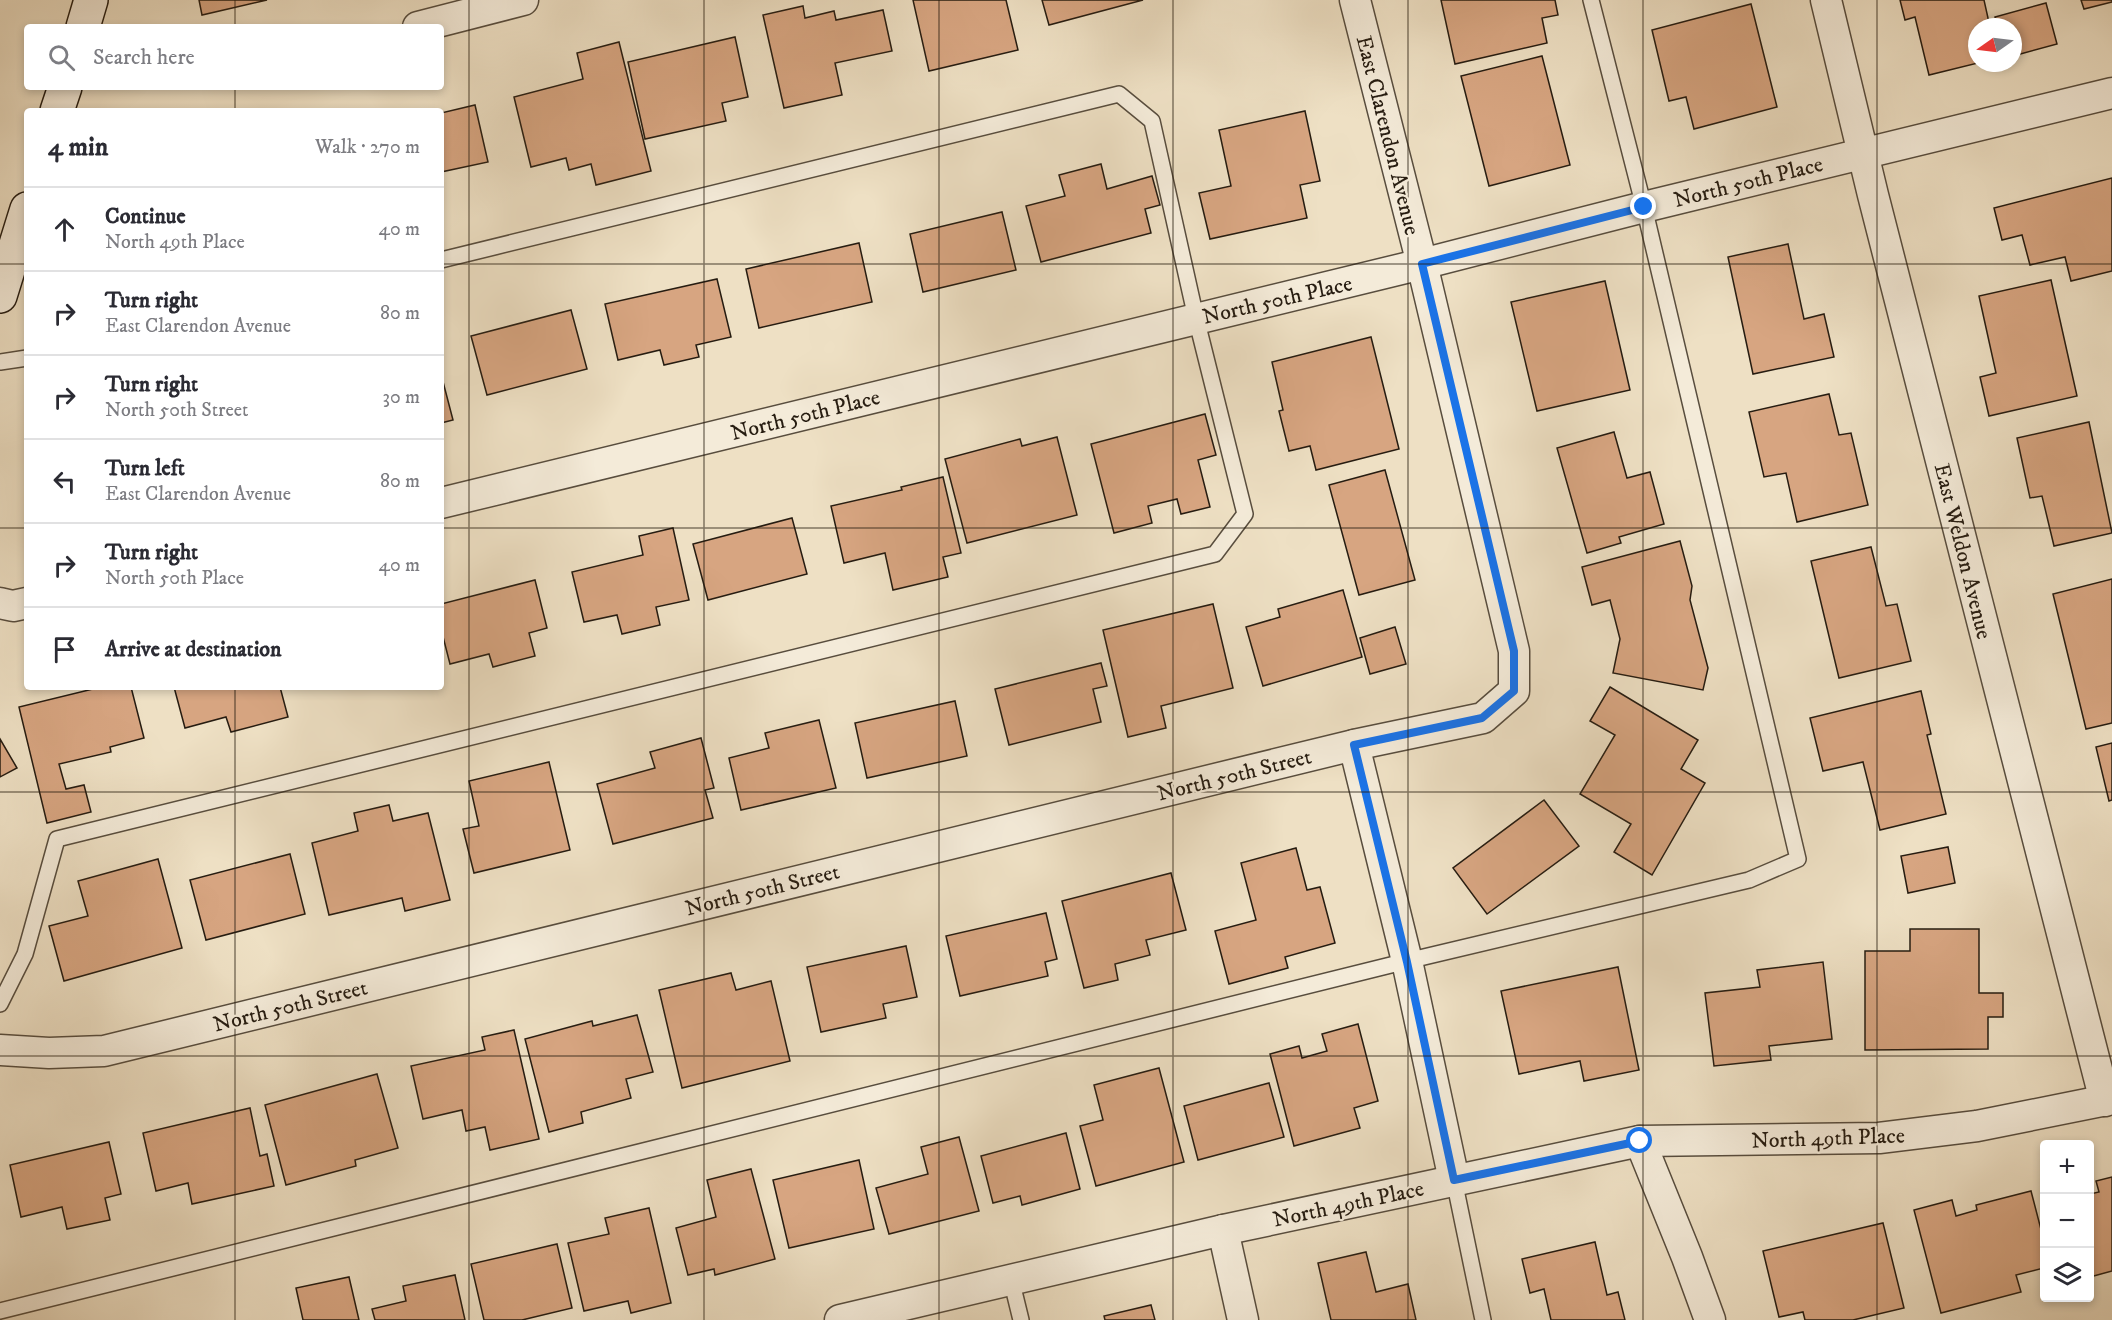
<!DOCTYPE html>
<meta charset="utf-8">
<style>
:root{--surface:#fff;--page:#f2f2f3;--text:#2b2b33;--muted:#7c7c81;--line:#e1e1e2}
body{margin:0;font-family:"IM FELL DW Pica",serif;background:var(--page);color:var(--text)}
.controls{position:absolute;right:18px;bottom:18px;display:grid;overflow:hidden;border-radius:6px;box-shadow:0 3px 9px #0003}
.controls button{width:54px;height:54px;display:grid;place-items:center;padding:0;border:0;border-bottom:2px solid var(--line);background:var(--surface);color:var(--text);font:30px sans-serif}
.compass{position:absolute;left:1968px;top:18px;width:54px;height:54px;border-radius:50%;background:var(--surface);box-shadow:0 3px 9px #0003;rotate:256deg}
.stop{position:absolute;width:18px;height:18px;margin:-14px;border:4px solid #1a73e8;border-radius:50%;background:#fff}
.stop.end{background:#1a73e8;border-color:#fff;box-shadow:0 2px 6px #0008}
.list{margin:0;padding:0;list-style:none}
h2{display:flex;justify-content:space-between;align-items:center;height:78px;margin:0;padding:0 24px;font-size:26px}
h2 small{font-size:20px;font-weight:400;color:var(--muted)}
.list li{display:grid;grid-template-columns:39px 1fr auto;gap:18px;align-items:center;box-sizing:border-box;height:84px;padding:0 24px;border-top:2px solid var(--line)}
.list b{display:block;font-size:22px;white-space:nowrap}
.list p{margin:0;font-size:20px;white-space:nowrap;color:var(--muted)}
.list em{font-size:20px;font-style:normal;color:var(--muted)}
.icon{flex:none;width:33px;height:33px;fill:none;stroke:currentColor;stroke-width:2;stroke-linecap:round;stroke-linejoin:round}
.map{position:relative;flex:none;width:2112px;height:1320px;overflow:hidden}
.search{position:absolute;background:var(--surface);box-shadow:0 3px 9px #0003;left:24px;top:24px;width:420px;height:66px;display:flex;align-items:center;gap:15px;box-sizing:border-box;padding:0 21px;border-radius:6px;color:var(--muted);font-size:22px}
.panel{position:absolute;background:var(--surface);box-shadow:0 3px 9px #0003;left:24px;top:108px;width:420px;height:582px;border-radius:6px}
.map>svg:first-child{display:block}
</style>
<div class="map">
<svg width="2112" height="1320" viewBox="0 0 2112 1320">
<rect width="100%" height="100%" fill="#eee0c4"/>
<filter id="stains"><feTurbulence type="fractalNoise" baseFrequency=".00333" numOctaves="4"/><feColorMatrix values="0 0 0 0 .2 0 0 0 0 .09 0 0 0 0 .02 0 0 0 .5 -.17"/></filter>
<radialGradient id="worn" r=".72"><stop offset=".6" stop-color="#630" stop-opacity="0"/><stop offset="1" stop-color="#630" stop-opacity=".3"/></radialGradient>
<g fill="#d7a581" stroke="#261c11" stroke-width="1.5">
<polygon points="199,0 267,0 202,15"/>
<polygon points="913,0 1006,0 1018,50 929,71"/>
<polygon points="1042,0 1143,0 1049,25"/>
<polygon points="1441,0 1555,0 1558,15 1542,18 1547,43 1455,64"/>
<polygon points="1900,0 1984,0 1990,27 1977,27 1978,63 1929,75 1915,17 1905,20"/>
<polygon points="2081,0 2112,0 2112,2 2084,9"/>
<polygon points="2046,3 2057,44 2013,56 2013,27 1998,27 1995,17"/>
<polygon points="1751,4 1777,107 1694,129 1686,97 1669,101 1652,30"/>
<polygon points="803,6 805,18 834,11 836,20 883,10 892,51 835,63 842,95 784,108 763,15"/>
<polygon points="735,37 748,97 722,103 726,121 645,139 628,62"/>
<polygon points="619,42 651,171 596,185 591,164 569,170 566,158 531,167 514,97 583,79 577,53"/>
<polygon points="1542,56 1570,165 1489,186 1461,76"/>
<polygon points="475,105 488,162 441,172 441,113"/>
<polygon points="1305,111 1320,181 1300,185 1307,218 1210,239 1199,193 1231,186 1219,130"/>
<polygon points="1101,164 1107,189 1152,176 1160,205 1145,209 1151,233 1041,262 1026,206 1065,196 1059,175"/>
<polygon points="2112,178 2112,271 2071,281 2065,257 2030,265 2022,235 2002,240 1994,208"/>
<polygon points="1002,212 1016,270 923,292 910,234"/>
<polygon points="859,243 872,302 759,328 746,269"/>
<polygon points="1788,244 1804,319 1824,314 1834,357 1753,374 1728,257"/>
<polygon points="717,279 731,337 696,345 699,357 664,365 660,350 618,360 605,304"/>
<polygon points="2051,280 2077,396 1989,416 1980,377 1996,373 1979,296"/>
<polygon points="1605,281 1630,390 1537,411 1511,302"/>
<polygon points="571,310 587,369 487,395 471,336"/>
<polygon points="1371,337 1399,449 1316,470 1310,446 1289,451 1279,411 1283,410 1272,362"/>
<polygon points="441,374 453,420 441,423"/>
<polygon points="1829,394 1839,435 1851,433 1868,505 1797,522 1786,473 1764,477 1749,412"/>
<polygon points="1205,414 1216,455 1198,460 1210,507 1181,514 1177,499 1148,506 1152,523 1114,533 1091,444"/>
<polygon points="2089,422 2112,533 2054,546 2042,496 2030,498 2017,438"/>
<polygon points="1614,432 1627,478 1650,472 1664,524 1619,537 1621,543 1587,553 1557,448"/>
<polygon points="1057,437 1077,515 967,543 945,459 1020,439 1022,446"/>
<polygon points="1385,470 1415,580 1359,595 1329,485"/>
<polygon points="943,477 961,553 943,557 948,577 893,590 885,553 844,563 831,506 902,490 901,487"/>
<polygon points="792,518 807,574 708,600 693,544"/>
<polygon points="673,528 689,600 656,607 660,625 622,634 617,615 584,622 572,572 643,555 639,536"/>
<polygon points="1680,541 1692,586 1690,600 1708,668 1703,690 1613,673 1620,639 1610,600 1592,605 1582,567"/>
<polygon points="1871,547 1886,606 1897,604 1911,661 1839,678 1811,561"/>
<polygon points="2112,579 2112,723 2086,729 2053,594"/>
<polygon points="535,580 547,628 529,633 535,656 493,667 489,654 450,664 441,629 441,604"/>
<polygon points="1343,590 1362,657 1263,686 1246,627 1280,617 1278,609"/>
<polygon points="1213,604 1233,688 1161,706 1166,728 1128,737 1103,630"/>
<polygon points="1395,627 1406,664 1370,674 1360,638"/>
<polygon points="1101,663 1107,686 1093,689 1101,722 1009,745 995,689"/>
<polygon points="101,687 131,687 144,738 110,747 111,752 59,764 66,789 84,785 91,812 47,823 19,707"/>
<polygon points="174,687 280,687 288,717 231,732 226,717 185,728"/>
<polygon points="1610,687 1698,740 1681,769 1705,783 1652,875 1614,852 1631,824 1580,794 1615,735 1590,721"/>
<polygon points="1921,691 1931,734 1927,735 1946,814 1880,830 1863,762 1823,771 1810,718"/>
<polygon points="955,701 967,756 867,778 855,723"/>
<polygon points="819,720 836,788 741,810 729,758 769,748 765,733"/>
<polygon points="701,738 714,788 705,790 713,818 613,844 597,784 655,768 650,752"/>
<polygon points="0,739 17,768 0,777"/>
<polygon points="2112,743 2112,800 2109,801 2096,747"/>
<polygon points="549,762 570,850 474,873 463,829 479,826 469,781"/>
<polygon points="1544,800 1579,846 1487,914 1453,868"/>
<polygon points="389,805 393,821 428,813 450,900 405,911 402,898 329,915 312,843 358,831 354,813"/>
<polygon points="1948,847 1955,883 1908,893 1901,856"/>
<polygon points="1296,848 1307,890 1320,887 1335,943 1285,957 1288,968 1229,984 1215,931 1256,920 1241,863"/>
<polygon points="290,854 305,914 206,940 190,880"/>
<polygon points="158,859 182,948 64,981 49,926 88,916 78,881"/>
<polygon points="1171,873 1186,930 1146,940 1150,955 1115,964 1118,980 1084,988 1062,901"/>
<polygon points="1046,913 1057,959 1045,962 1048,976 960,996 946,936"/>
<polygon points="1910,929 1979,929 1979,993 2003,993 2003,1017 1988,1017 1988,1049 1865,1050 1865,951 1910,951"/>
<polygon points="906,946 917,997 883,1004 886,1018 821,1032 807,967"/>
<polygon points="1823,962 1832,1039 1769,1046 1771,1060 1714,1066 1705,993 1760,987 1757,970"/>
<polygon points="1618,967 1639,1070 1584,1081 1580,1061 1519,1074 1501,991"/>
<polygon points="731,973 736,990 771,981 790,1061 682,1088 659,990"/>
<polygon points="637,1015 653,1072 626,1079 631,1098 581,1112 583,1123 549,1132 525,1039 592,1021 593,1026"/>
<polygon points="1358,1024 1378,1101 1354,1108 1360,1128 1294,1146 1270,1054 1299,1046 1302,1058 1327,1051 1322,1034"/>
<polygon points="514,1030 539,1139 490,1150 485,1127 466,1131 462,1110 423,1119 411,1066 485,1050 482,1037"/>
<polygon points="1159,1068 1184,1162 1096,1186 1080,1126 1103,1120 1094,1085"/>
<polygon points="377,1074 398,1148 355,1160 356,1166 286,1185 265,1105"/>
<polygon points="1269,1083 1284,1137 1198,1160 1184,1106"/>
<polygon points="250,1108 260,1156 267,1154 274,1186 192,1204 188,1183 156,1191 143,1133"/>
<polygon points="1066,1133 1080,1189 1022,1205 1020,1196 993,1203 981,1156"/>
<polygon points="959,1137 979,1211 889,1234 876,1188 928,1174 921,1147"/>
<polygon points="109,1142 121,1194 105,1198 110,1220 67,1229 62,1207 21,1217 10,1165"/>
<polygon points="859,1160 874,1229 789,1248 773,1180"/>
<polygon points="751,1169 775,1259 715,1275 714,1269 688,1275 676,1228 716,1217 707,1180"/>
<polygon points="2112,1177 2112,1271 2090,1277 2090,1194 2099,1192 2096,1181"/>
<polygon points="2031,1191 2044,1241 2044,1268 2016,1275 2021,1292 1941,1313 1914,1210 1952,1200 1956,1216 1977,1210 1976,1205"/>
<polygon points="649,1208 671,1303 631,1313 628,1301 584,1311 568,1243 609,1234 605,1218"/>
<polygon points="1883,1223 1904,1308 1853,1320 1805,1320 1803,1312 1779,1317 1763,1251"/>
<polygon points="1595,1242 1607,1295 1618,1292 1625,1320 1551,1320 1544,1289 1530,1293 1522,1259"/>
<polygon points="557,1244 572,1308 522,1320 484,1320 471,1264"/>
<polygon points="1366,1252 1376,1292 1408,1284 1416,1320 1331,1320 1318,1263"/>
<polygon points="455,1275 465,1320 375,1320 372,1309 406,1301 403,1286"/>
<polygon points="349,1277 359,1320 303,1320 296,1288"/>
<polygon points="1151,1305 1155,1320 1105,1320 1104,1316"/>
</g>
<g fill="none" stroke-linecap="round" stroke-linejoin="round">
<defs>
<g id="lane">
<polyline points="0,362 27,358"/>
<polyline points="0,1004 25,954 57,839 1215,554 1245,514 1196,318 1152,121 1119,94 441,260"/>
<polyline points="1454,1180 1483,1320"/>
<polyline points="1011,1279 1021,1320"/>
<polyline points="0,1311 1407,961 1749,880 1798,859 1644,207 1591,0"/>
</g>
<g id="street">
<polyline points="1826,0 1873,195 2105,1101"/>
<polyline points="418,27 523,0"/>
<polyline points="441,503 1422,264 1644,207 2112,93"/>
<polyline points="0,603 13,606 27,603"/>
<polyline points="1354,745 1407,961 1454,1180"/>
<polyline points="0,1050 49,1053 104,1051 1354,745 1483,718 1514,691 1514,651 1422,264 1355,0"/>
<polyline points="1640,1141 1687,1257 1710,1320"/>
<polyline points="1223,1230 1243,1320"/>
<polyline points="840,1320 1223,1230 1640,1141 1879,1138 1977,1126 2112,1099"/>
</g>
<g id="secondary">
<polyline points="83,27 91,0"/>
<polyline points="57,111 65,87"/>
<polyline points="0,296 27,209"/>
</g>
</defs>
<use href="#lane" stroke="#584d3e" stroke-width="18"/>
<use href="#street" stroke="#584d3e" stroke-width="33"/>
<use href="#secondary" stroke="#261c11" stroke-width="36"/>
<use href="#lane" stroke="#f4ebd9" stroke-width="15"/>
<use href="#street" stroke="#f4ebd9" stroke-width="30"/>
<use href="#secondary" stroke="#f4ebd9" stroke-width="33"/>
</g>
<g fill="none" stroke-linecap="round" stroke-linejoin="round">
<polyline stroke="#1a73e8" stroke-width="8" points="1640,1141 1454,1180 1407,962 1354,745 1482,718 1514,691 1514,651 1422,264 1644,207"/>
</g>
<path fill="none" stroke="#261c11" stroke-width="1.5" stroke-opacity="0.55" d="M235,0V27M469,0V1320M704,0V1320M939,0V1320M1173,0V1320M1408,0V1320M1643,0V1320M1877,0V1320M235,87V111M0,264H27M441,264H2112M0,528H27M441,528H2112M235,687V1320M0,792H2112M0,1056H2112"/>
<g text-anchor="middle" stroke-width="4.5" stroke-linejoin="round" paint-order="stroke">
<g font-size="22" fill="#261c11" stroke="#f4ebd9">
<text transform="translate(1389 135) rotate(76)" y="8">East Clarendon Avenue</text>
<text transform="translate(1748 181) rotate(-14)" y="8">North 50th Place</text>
<text transform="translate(1277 299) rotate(-13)" y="8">North 50th Place</text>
<text transform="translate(805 414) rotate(-14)" y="8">North 50th Place</text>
<text transform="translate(1964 551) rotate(76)" y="8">East Weldon Avenue</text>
<text transform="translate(1234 774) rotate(-14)" y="8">North 50th Street</text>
<text transform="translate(762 889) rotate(-14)" y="8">North 50th Street</text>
<text transform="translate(290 1005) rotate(-14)" y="8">North 50th Street</text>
<text transform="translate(1828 1137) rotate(-2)" y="8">North 49th Place</text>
<text transform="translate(1348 1203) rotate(-12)" y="8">North 49th Place</text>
</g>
</g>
<rect width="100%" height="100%" filter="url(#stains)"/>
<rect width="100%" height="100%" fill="url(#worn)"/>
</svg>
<div class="controls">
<button>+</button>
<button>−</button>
<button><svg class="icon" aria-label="layers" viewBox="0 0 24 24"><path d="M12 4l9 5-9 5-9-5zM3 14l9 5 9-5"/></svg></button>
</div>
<svg class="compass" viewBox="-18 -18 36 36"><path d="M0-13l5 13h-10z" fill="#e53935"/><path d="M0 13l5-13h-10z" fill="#7c7c81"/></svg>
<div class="stop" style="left:1640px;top:1141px"></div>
<div class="stop end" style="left:1644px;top:207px"></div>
<div class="search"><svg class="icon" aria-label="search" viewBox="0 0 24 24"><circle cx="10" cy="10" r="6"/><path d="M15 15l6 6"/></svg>Search here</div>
<section class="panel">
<h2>4 min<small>Walk · 270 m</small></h2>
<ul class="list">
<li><svg class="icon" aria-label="ahead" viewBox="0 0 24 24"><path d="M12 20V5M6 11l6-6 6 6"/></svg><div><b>Continue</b><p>North 49th Place</p></div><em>40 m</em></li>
<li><svg class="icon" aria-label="right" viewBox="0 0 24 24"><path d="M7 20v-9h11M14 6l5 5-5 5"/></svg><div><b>Turn right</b><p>East Clarendon Avenue</p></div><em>80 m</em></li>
<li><svg class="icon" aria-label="right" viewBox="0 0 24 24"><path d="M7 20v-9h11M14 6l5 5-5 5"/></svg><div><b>Turn right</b><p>North 50th Street</p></div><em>30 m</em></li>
<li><svg class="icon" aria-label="left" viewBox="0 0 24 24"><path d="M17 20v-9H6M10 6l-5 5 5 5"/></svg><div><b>Turn left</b><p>East Clarendon Avenue</p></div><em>80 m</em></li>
<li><svg class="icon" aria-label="right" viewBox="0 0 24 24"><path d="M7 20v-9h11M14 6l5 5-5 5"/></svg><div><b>Turn right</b><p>North 50th Place</p></div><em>40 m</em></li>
<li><svg class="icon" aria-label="arrive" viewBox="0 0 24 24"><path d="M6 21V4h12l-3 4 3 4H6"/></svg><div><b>Arrive at destination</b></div></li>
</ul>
</section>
</div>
